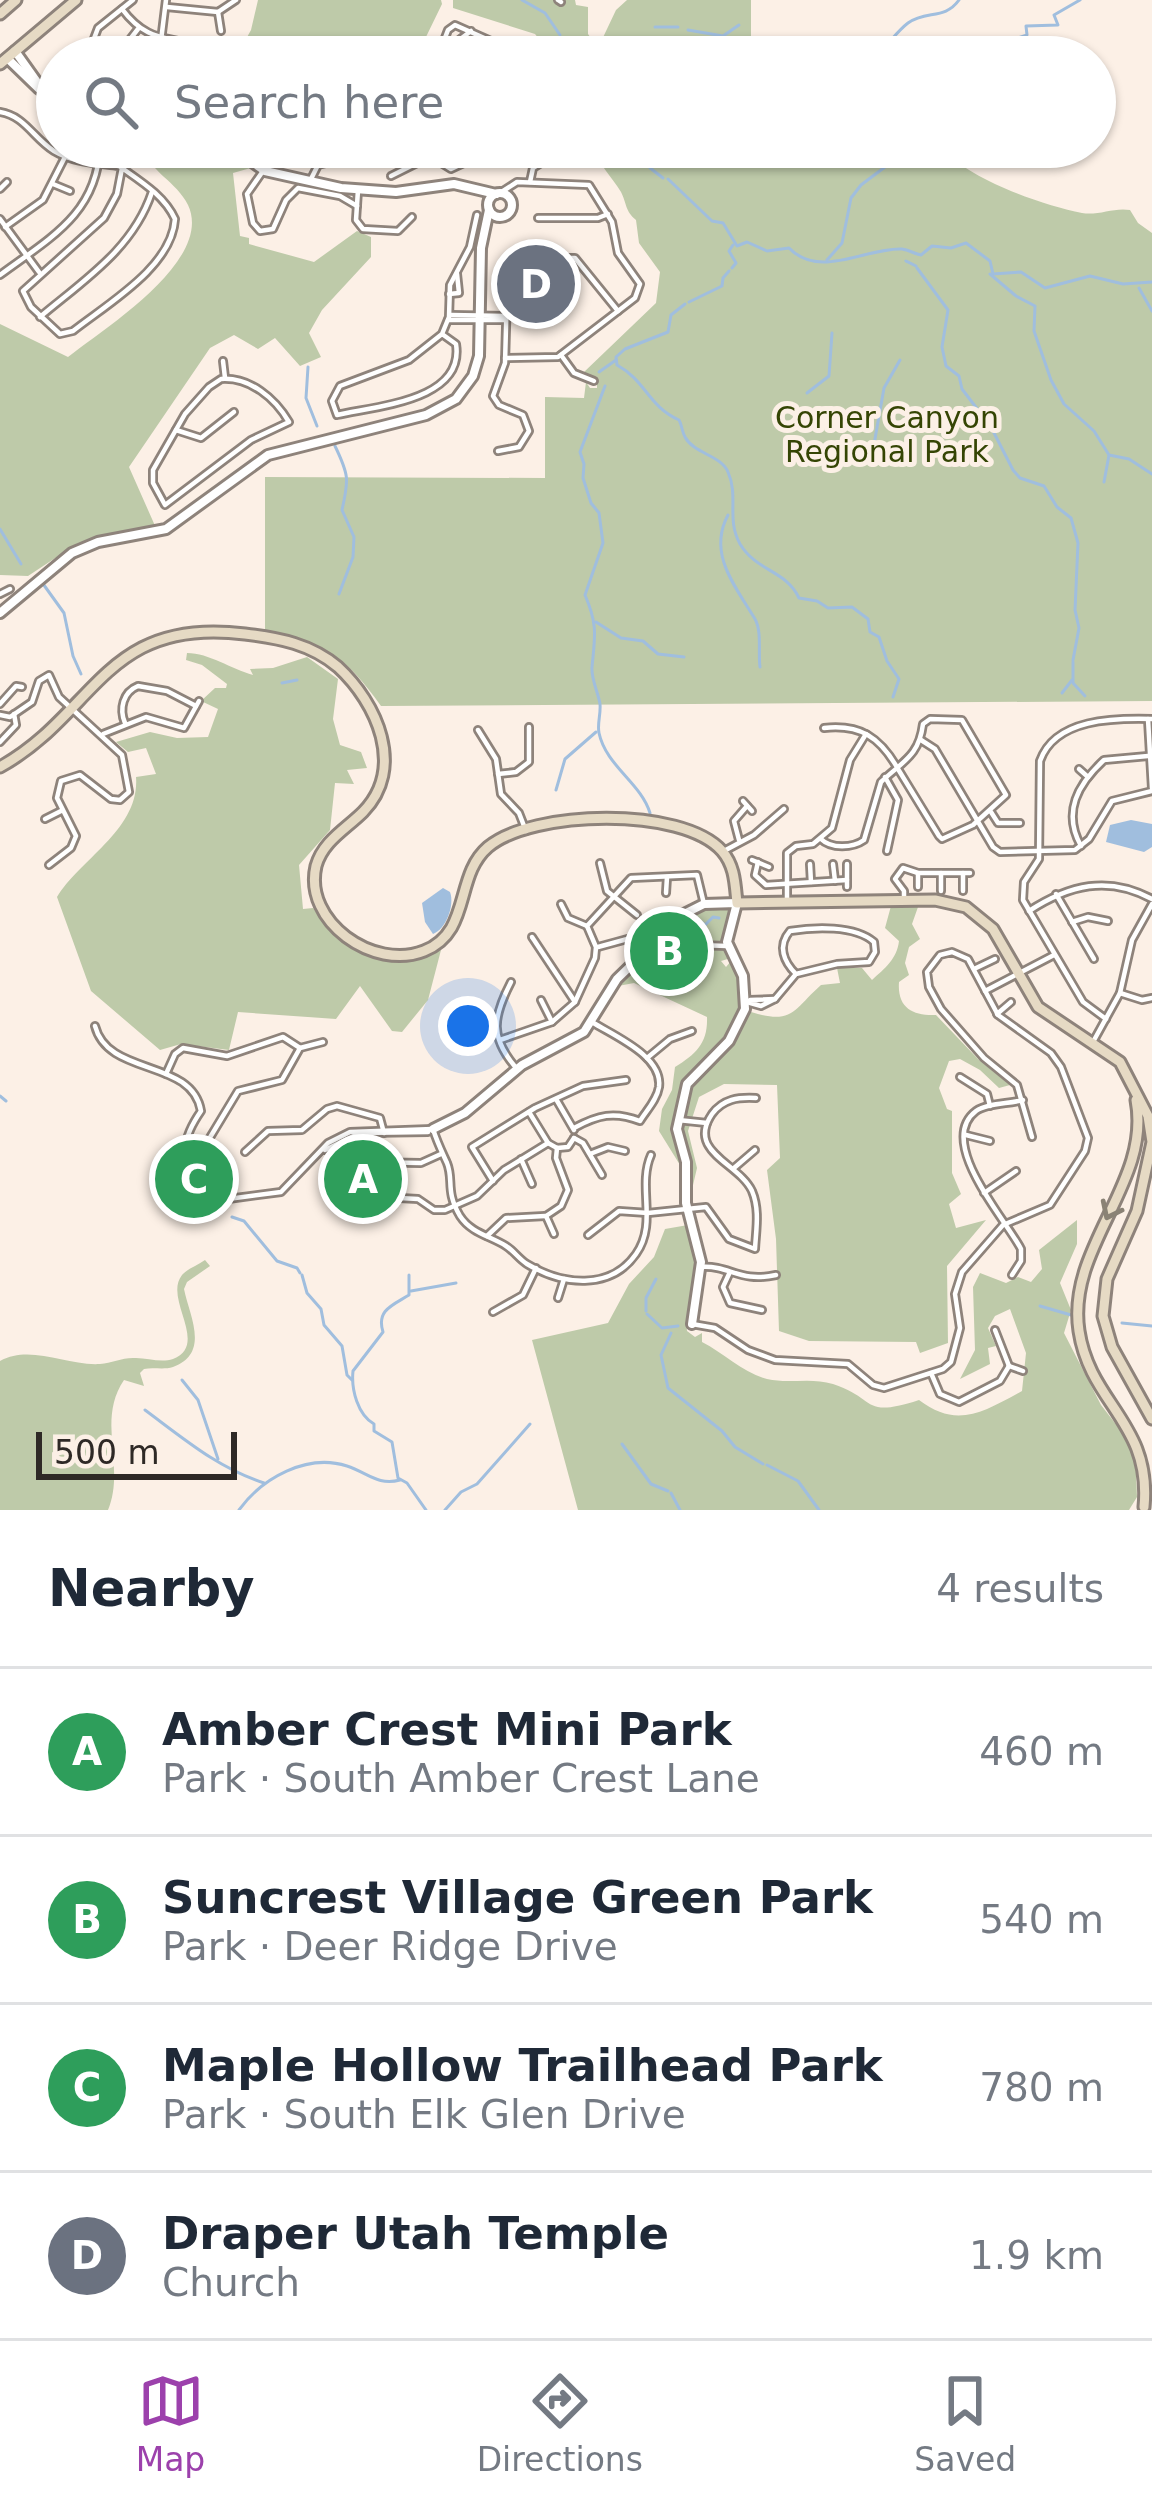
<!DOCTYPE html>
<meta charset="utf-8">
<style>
:root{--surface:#fff;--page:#f2f2f3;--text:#1f2937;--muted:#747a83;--line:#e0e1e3;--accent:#9c41ac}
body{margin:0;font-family:"DejaVu Sans",sans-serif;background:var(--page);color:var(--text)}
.scale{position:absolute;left:36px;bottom:30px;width:201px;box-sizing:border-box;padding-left:12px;border:6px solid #2e2926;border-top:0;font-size:33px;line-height:42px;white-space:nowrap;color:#2e2926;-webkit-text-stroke:9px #fcf0e6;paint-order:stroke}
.you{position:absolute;left:468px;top:1026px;width:42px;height:42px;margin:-30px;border:9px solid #fff;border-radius:50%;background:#1a73e8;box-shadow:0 0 0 18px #1a73e833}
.badge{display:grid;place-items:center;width:78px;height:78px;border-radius:50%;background:var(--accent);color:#fff;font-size:39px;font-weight:700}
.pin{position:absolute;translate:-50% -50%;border:6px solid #fff;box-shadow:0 3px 12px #0006}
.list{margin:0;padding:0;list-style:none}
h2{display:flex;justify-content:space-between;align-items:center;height:156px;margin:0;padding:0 48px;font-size:51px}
h2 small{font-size:39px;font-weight:400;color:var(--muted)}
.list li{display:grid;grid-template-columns:78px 1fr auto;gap:36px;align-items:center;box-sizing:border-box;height:168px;padding:0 48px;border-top:3px solid var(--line)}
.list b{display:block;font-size:45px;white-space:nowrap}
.list p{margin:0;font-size:39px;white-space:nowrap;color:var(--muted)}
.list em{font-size:39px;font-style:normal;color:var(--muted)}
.icon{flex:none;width:66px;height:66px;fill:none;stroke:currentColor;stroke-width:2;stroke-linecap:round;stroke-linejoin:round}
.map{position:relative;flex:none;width:1152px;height:1510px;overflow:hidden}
.search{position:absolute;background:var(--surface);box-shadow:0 3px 9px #0004;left:36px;right:36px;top:36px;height:132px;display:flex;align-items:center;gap:30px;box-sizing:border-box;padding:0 42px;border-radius:66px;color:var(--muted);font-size:45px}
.sheet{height:828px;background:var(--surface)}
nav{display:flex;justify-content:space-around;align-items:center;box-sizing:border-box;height:168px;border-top:3px solid var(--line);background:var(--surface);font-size:33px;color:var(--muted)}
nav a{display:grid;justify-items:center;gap:6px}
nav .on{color:var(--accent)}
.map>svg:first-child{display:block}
</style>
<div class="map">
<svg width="1152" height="1510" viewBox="0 0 1152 1510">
<rect width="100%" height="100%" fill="#fcf0e6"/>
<g fill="#becaa9">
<polygon points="258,0 441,0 442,4 425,39 394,57 236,57 251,30"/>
<polygon points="453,0 575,0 576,5 588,7 588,34 598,48 616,10 627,0 751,0 751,57 554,57 535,34 453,8"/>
<path d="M142,147H325L233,173L240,236L249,238V244L314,262L357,231L371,237V257L322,310L309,333L321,357L300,366L275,338L258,349L234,335L210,348L129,467L156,528L78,543L28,576L0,575V324L68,357C105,328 214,260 188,205C177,182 149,171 142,147Z"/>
<path d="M593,147H941C968,179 1041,205 1082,213C1098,216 1114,207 1130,210L1138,223L1152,233V701L381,706C347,658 325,642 265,632V477L545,478V397L584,398L586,382L590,388H597V377L583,373L656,303L660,272L639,243L636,220C625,211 627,204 621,192C612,177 599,165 593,147Z"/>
<path d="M187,653C209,653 231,669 253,675L250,669L273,668L307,657L338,679L333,719L340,745L361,752L367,768L347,770L354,784L335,783L330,830L299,865L303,909L313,908C348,960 385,968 441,950L428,1000L402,1032L392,1031L360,986L336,1019L238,1012L229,1050L181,1044L160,1050L91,991L57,897C80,859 140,829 136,777L156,774L146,748L128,752L116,742L150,732L177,738L208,737L218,709L201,701L215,688H226L227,684L202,665L186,660Z"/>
<polygon points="730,906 733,909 723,945 712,941 699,944 693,931 681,921 702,908"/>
<path d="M891,906L918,907L912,924L920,939L909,947L905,963L909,975L899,982C897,1008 913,1016 936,1015L978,1059L1010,1085L999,1088L980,1070L960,1059L949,1061L939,1088L947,1109L952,1111V1173L961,1194L949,1204L956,1228L986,1220L947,1266L948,1343L920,1353L916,1342L809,1341L779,1331L776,1239L767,1170L780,1158L777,1085L724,1084L699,1097L688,1131L697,1168L690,1198H680V1165L659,1131L662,1109L672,1090L675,1067C696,1054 708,1043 707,1017L634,983L618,986L677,925L692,939L684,942L688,950L700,955L702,948H727L731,958L721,961L726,967L732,960L739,971L751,1012C793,1025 793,1010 821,985L840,983L837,968H862L872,980C885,968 897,959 899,941L885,928Z"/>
<path d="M1077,1220V1244L1060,1283L1071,1310L1064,1333L1101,1405L1135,1449L1137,1497L1129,1510H578L532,1340L608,1323L629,1284L654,1257L665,1229L688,1225C693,1241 699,1257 698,1274C697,1292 688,1305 690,1320L686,1317L687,1331L695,1337L702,1333V1342C724,1353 743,1373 767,1379C789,1384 811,1377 833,1384C877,1398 861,1419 919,1400C957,1429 983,1412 1022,1391L1026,1353L1010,1309L995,1316L988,1328L996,1346L988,1348L990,1364L960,1379L975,1350L973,1287L980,1273L1006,1283L1018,1277L1031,1282L1042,1269L1039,1250Z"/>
<path d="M205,1260L210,1266L187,1282L184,1289C189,1315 211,1353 173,1367C164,1370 153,1367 144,1369L140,1373L144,1386L124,1380C96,1421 126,1466 108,1510H0V1361C31,1344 66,1366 100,1364C112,1363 123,1357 136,1358C148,1358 161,1363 173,1359C210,1344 163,1299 182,1275C187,1269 198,1265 205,1260Z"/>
</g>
<g fill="#a0bede">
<polygon points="1131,820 1152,824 1152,847 1144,852 1106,842 1110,825"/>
<path d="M443,888L450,892C455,905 446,929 433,934L425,922L422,903Z"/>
</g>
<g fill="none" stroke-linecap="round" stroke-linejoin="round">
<g stroke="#a0bede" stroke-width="3">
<polyline points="522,0 545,13 560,35"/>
<polyline points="655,27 678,27"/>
<polyline points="688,30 723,36 739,25"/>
<polyline points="562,38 572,57"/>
<path d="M874,57C887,47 896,32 908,23C926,10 945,20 959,0"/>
<polyline points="995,57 1009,41 1027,35 1026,26 1058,25 1054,15 1080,0"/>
<polyline points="644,147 650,168 663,178"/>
<path d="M668,179L712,221L723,223L737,246L747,242L767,251L789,248C820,280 867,247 902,249C909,250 915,254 921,255L932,246L951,248L966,243L990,261L993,274L1021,272L1045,288L1090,276L1123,284L1152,282"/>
<polyline points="827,260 842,243 851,198 861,185 893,161"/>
<polyline points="906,261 916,266"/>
<polyline points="732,268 736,263 729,251 733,245"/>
<polyline points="917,268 948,310 942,347 946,366 959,376 962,389 991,427 1013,470 1020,478 1044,486 1057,507 1071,518 1078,543 1075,610 1079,628 1073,660"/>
<polyline points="990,274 1016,296 1035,306 1034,331 1051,380 1064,404 1094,431 1109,455 1129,459 1152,474"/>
<polyline points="1139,288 1152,311"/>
<polyline points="689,302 722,286 723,278 729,271"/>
<path d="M685,304L671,315L668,332L625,349L616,357L617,365C646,381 648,406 679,420C682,425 682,432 685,437C694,454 721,455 728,472C739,497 726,519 740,544C757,572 786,570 799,598L817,601L828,608L852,607L868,619L870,632L879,637L887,661L899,679L893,697"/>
<polyline points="308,367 306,398 317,426"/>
<polyline points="599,372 616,360"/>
<path d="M605,386L580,452L584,464L583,478L591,503L599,513L603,543L585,595C598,625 595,636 592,667C591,679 598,692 600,704C601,714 597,724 599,733C606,766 641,783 650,813"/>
<polyline points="807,393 829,376 832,333"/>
<path d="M335,446C349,475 349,479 342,510L354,537L353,557L339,594"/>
<polyline points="873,450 884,388 900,360"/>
<polyline points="1104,482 1109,455"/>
<path d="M728,515C707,554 736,587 755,619C762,631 758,654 760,667"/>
<polyline points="0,529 21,564"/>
<polyline points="41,581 64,613 73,656 81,674"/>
<polyline points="596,622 621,638 643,641 658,654 684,657"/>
<polyline points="1073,662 1073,683 1085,696"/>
<polyline points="282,683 297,680"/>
<polyline points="1062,693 1072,680"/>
<polyline points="556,790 565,759 596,732"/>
<polyline points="705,925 713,917 719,918"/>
<polyline points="703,929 703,923"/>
<polyline points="0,1096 6,1101"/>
<polyline points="232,1217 244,1221 277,1261 297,1268 300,1273"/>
<polyline points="302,1275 307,1293 321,1309 324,1325 342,1346 347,1375 352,1380"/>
<path d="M409,1275V1295C393,1305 376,1310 383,1332L353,1371C351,1390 358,1415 374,1424V1431L392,1442L398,1478L407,1483L426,1510"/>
<polyline points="411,1291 456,1283"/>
<polyline points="1040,1306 1071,1315"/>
<polyline points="646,1311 646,1298 656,1279"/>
<polyline points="647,1314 662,1328 678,1326"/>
<polyline points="1122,1323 1152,1326"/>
<polyline points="671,1333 661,1355 668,1388 722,1431 735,1447 763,1464"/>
<polyline points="182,1380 198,1400 218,1459"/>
<path d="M145,1410C184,1439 218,1468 264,1483"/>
<polyline points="622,1444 651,1484 668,1491"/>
<polyline points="767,1465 798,1481 819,1510"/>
<polyline points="671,1493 680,1510"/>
<path d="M239,1510C262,1478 307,1453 347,1466C368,1473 378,1486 400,1480"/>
<polyline points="445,1510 461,1492 477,1484 530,1424"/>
</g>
<defs>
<g id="minor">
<polyline points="558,0 561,2"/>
<polyline points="167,7 218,12 236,0"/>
<path d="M122,9C155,53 181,28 207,57"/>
<polyline points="218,12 221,31"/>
<polyline points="124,47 138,29"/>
<polyline points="442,53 471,31"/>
<polyline points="438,56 448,30 455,25 527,57"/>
<polyline points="87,57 98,28 133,0"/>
<polyline points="159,57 166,0"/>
<polyline points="492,57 496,41"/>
<path d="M0,112C25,116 33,138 54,151C74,163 96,163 119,166C140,181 164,195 175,219C172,267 107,304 73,331L60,334L31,307L23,291L104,218L117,194L122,168"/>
<polyline points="435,147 443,164 451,169 498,147"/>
<polyline points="263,171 247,194 253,223 260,231 273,229 286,200 298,188 340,196 357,206"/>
<polyline points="391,176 437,153"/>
<polyline points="310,181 318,165 358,155 367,147"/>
<polyline points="530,182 533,168 566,147"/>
<polyline points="53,184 70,191"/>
<polyline points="0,189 7,182"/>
<polyline points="358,190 356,220 363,229 398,231 412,217"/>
<polyline points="500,193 517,182 589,185 612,222 618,253 640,284 635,298 558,357 505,358"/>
<polyline points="538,218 598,218 608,214"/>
<polyline points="0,219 39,272"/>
<polyline points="5,227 43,200 65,157"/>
<path d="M0,275C50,238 97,214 100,147"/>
<polyline points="449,294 459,293 457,274"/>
<polyline points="451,315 505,316"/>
<path d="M40,317C84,280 133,249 152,192"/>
<polyline points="448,320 505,320"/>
<path d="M442,334L456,344C465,401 375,406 337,415L332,401L340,386L409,360L442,334L449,317L450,285L470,247L477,215"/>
<polyline points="561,355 574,373 594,381"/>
<polyline points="223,361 225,378"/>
<path d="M221,379C250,377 275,398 289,422L251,440L165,505L153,483V470L185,414L209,387Z"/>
<polyline points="176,430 201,438 234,412"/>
<polyline points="498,451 519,447 529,431 523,415 499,405 493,396 505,363 508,258 575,258 618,311"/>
<polyline points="0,594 10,589"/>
<polyline points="0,704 16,686 22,687"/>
<polyline points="0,715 10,717 32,702 39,681 49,675 59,697 122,755 129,792 120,800 111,799 80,775 61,781 57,798 76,836 71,848 49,865"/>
<polyline points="1148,719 1152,788"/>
<path d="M125,723C119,709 123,692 138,686L167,691L196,706"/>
<polyline points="478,730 496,759 501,794 519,813 526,831"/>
<polyline points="103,734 146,717 184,728 199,701"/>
<polyline points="921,740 935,749 993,847 1000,852 1075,850 1089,839 1112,801 1152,791"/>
<polyline points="0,742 16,725 14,714"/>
<polyline points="1079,769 1088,777"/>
<polyline points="498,774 516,772 529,762 529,727"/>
<polyline points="885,777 898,800 887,851"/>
<polyline points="743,801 752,811"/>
<polyline points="991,812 998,823 1020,823"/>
<polyline points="45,819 61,811"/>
<path d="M821,839C831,849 853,848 864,840L881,782C903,761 919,756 923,724L930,719L962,720L1006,795L973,825L942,839L939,836L898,769C880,737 860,724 824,728"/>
<polyline points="739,840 734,821 747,806"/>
<path d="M1081,846C1062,812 1078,784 1104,760L1148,756"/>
<polyline points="722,852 754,835 784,809"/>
<polyline points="752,860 769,867"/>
<polyline points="758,862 755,875 766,885 847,880"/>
<polyline points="600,863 607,891 637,915"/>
<polyline points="810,864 811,882"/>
<polyline points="833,864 835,881"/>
<polyline points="941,873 941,891"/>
<polyline points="963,873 963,891"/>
<polyline points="847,887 847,864"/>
<polyline points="918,887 918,873"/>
<polyline points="666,893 667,877"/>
<polyline points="1056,894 1094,959"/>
<polyline points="904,901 904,891 895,879 903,868 918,873 970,873"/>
<polyline points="787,903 787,853 796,846 813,844 832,828 850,760 866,734"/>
<polyline points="561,904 568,918 587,926"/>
<path d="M1029,911C1069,885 1108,875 1152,899"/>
<polyline points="679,921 698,945 727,946"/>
<polyline points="1072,922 1088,917 1108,921"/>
<polyline points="532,937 575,1002"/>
<polyline points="598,947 642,935 654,942"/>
<polyline points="974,969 995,959"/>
<path d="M511,982C493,1017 489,1037 517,1069"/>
<polyline points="985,991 1054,955"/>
<polyline points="1120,993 1142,1000 1152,998"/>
<path d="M775,999L796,974L837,964L869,962L875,952L874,942C855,925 814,927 790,931C777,946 784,962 796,974"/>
<polygon points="775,999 761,1006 747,1002 750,1000"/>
<polyline points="541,1000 552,1022"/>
<polyline points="997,1014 1011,1002"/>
<path d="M1106,1019L1083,1002L1023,900L1024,882L1039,859L1040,761C1055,718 1115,718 1152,719"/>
<path d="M95,1026C108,1077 192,1058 201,1111C166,1162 200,1161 228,1199L281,1192L328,1143L350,1132L433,1129"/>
<polyline points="500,1040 552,1022 575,1002 595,958 596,947 587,926 631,878 697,875 704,904"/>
<polyline points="1093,1042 1120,993 1132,940 1152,904"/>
<polyline points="647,1058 670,1039 692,1031"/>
<polyline points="166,1074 175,1054 183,1048 227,1056 283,1037 300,1048"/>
<polyline points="960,1077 987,1094 990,1106"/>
<polyline points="556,1099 574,1130"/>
<polyline points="529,1112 548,1143 557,1148"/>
<polyline points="678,1120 707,1123"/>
<path d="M574,1128C598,1115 614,1111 640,1121C646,1111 657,1100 659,1087C663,1056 614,1036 592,1022"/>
<path d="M433,1129C437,1142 442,1152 447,1163C454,1180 445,1191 460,1216C471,1233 490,1236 506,1246C514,1251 519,1259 527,1264C562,1285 610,1291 636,1254C658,1223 637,1187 651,1155"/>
<polyline points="966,1135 990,1141"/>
<polyline points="574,1138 583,1143 602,1175"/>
<polyline points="557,1148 568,1147 574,1138"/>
<polyline points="325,1150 360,1133 428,1132"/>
<polyline points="245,1152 268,1131 302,1130 327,1109 337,1106 380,1118 384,1133"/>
<polyline points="590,1154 608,1147 625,1151"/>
<polyline points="521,1159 532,1184"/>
<polyline points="194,1164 238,1091 282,1080 300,1048 323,1042"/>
<polyline points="734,1168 755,1150"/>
<polyline points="493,1181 472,1147 535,1108 583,1086 626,1080"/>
<polyline points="984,1193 1016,1171"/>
<polyline points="363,1196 418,1199 434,1210 445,1210 477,1196 504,1170 548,1143"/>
<path d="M363,1196C348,1188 347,1172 362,1162L421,1163L441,1154"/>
<polyline points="359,1216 363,1196"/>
<polyline points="546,1216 561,1206 568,1190 556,1158 557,1148"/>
<polyline points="546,1216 554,1234"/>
<path d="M588,1235L619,1211L648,1213L706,1207L729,1239L755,1249C756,1230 760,1210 752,1191C739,1163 686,1152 712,1114C723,1099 738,1097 756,1098"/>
<polyline points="487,1236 506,1218 545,1216"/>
<path d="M701,1267C730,1265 739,1283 776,1275"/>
<polyline points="729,1274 723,1287 730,1303 762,1310"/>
<path d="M1012,1275L1021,1261V1249C1007,1221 935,1142 976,1111C987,1103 1009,1104 1023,1100"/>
<polyline points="558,1298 564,1279"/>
<polyline points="493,1312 523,1295 536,1268"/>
<polyline points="692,1324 715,1328 748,1350 775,1360 848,1364 873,1385 884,1388 943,1369 951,1362 960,1328 955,1294 962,1272 1003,1225 1050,1205 1085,1151 1088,1138 1061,1067 1051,1053 998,1015 968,959 952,952 940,955 927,972 929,987 941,1009 984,1058 1017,1085 1032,1137"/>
<polyline points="995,1330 1009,1366"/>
<polyline points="1009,1366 1023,1371"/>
<polyline points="931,1373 940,1394 959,1402 1000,1381 1009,1366"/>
</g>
<g id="tertiary">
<polyline points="15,51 57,110"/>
<polyline points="7,58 39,89"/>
<polyline points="231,147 265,171 341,188 396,192 454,184 496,194"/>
<circle cx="500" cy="205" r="12"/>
<polyline points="0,613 72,553 98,542 166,529 268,455 426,415 456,399 473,376 479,356 481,248 489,210"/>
<polyline points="433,1129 465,1113 522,1065 584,1032 617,979 684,914 704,904 737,903 727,942 743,976 745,1009 729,1041 687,1084 677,1129 686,1162 686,1203 701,1262 692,1324"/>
</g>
<g id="secondary">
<polyline points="0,14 16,0"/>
<polyline points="0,64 76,0"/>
<path d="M0,767C96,714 104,616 245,634C279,638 311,644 338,667C377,703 406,768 363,812C346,829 323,841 316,866C303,922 374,971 424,951C472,932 454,876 488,847C532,810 682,806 722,851C735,866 735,884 737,903L935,900L966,907L993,929L1038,1007L1120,1062L1148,1116L1152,1142L1137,1211L1107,1279L1103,1316L1112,1347L1152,1419"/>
<path d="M1136,1100C1152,1183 1066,1247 1079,1331C1090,1404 1152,1423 1144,1507"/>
</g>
</defs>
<use href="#minor" stroke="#8e837b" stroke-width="10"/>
<use href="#tertiary" stroke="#8e837b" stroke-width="14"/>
<use href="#secondary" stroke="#8e837b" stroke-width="15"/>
<use href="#minor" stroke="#fff" stroke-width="4.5"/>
<use href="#tertiary" stroke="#fff" stroke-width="8"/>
<use href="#secondary" stroke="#e6dac4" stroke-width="9"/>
</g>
<defs><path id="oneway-chevron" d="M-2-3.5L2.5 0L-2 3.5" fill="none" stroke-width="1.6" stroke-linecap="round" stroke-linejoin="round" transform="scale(3)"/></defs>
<use stroke="#8a8275" href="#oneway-chevron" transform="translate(1110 1211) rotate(116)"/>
<g text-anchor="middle" stroke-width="10" stroke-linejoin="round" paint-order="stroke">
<g font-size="30" fill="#354504" stroke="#fcf0e6">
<text x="887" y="428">Corner Canyon<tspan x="887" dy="34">Regional Park</tspan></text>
</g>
</g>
</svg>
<div class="scale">500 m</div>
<div class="you"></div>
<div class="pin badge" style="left:363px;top:1179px;background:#2e9e5b">A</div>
<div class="pin badge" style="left:669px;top:951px;background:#2e9e5b">B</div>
<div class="pin badge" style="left:194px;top:1179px;background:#2e9e5b">C</div>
<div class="pin badge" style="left:536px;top:284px;background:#6b7280">D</div>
<div class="search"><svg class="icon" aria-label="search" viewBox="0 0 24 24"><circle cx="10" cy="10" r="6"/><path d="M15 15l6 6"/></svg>Search here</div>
</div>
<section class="sheet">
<h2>Nearby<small>4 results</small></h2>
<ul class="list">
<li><span class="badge" style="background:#2e9e5b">A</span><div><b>Amber Crest Mini Park</b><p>Park · South Amber Crest Lane</p></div><em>460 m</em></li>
<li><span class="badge" style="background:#2e9e5b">B</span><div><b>Suncrest Village Green Park</b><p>Park · Deer Ridge Drive</p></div><em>540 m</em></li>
<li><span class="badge" style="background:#2e9e5b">C</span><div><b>Maple Hollow Trailhead Park</b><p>Park · South Elk Glen Drive</p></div><em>780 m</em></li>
<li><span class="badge" style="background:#6b7280">D</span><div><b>Draper Utah Temple</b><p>Church</p></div><em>1.9 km</em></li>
</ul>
</section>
<nav>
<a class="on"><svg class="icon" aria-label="map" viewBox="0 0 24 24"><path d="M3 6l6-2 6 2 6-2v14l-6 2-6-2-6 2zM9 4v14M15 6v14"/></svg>Map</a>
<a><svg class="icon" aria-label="directions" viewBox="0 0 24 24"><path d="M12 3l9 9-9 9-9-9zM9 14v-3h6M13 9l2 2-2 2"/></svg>Directions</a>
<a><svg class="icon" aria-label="saved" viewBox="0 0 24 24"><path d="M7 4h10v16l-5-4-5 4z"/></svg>Saved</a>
</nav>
